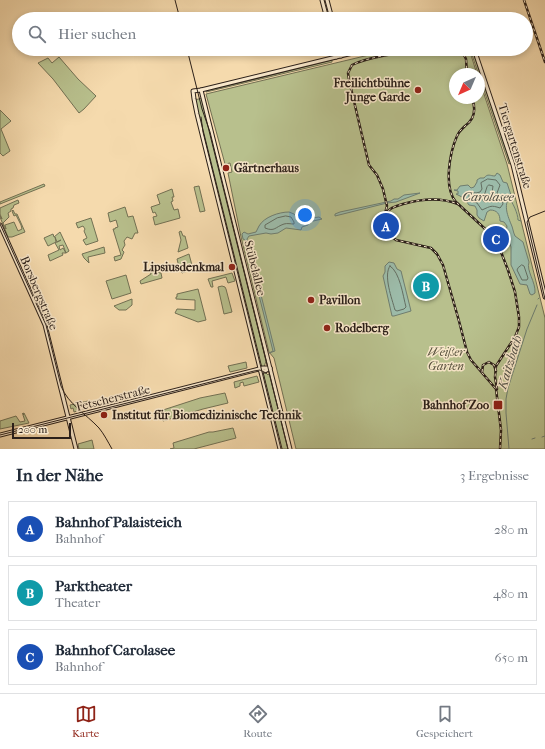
<!DOCTYPE html>
<html lang="de">
<meta charset="utf-8">
<style>
:root{--surface:#fff;--page:#f6f6f7;--text:#1f2937;--muted:#747a83;--line:#e0e1e3;--accent:#8f2418}
body{margin:0;font-family:"IM FELL French Canon",serif;background:var(--page);color:var(--text)}
.compass{position:absolute;left:449px;top:68px;width:36px;height:36px;border-radius:50%;background:var(--surface);box-shadow:0 2px 6px #0003;rotate:224deg}
.scale{position:absolute;left:12px;bottom:10px;width:59px;box-sizing:border-box;padding-left:4px;border:2px solid #2c2019;border-top:0;font-size:11px;line-height:14px;white-space:nowrap;color:#2c2019;-webkit-text-stroke:3px #f8e7ca;paint-order:stroke}
.you{position:absolute;left:305px;top:215px;width:14px;height:14px;margin:-10px;border:3px solid #fff;border-radius:50%;background:#1a73e8;box-shadow:0 0 0 6px #1a73e833}
.badge{display:grid;place-items:center;width:26px;height:26px;border-radius:50%;background:var(--accent);color:#fff;font-size:13px;font-weight:700}
.pin{position:absolute;translate:-50% -50%;border:2px solid #fff;box-shadow:0 1px 4px #0006}
.list{margin:0;padding:0;list-style:none}
h2{display:flex;justify-content:space-between;align-items:center;height:52px;margin:0;padding:0 16px;font-size:17px}
h2 small{font-size:13px;font-weight:400;color:var(--muted)}
.list li{display:grid;grid-template-columns:26px 1fr auto;gap:12px;align-items:center;box-sizing:border-box;height:56px;margin:0 8px 8px;padding:0 8px;border:1px solid var(--line);border-radius:0px}
.list b{display:block;font-size:15px;white-space:nowrap}
.list p{margin:0;font-size:13px;white-space:nowrap;color:var(--muted)}
.list em{font-size:13px;font-style:normal;color:var(--muted)}
.icon{flex:none;width:22px;height:22px;fill:none;stroke:currentColor;stroke-width:2;stroke-linecap:round;stroke-linejoin:round}
.map{position:relative;flex:none;width:545px;height:449px;overflow:hidden}
.search{position:absolute;background:var(--surface);box-shadow:0 2px 6px #0003;left:12px;right:12px;top:12px;height:44px;display:flex;align-items:center;gap:10px;box-sizing:border-box;padding:0 14px;border-radius:22px;color:var(--muted);font-size:15px}
.sheet{height:244px;background:var(--surface)}
nav{display:flex;justify-content:space-around;align-items:center;box-sizing:border-box;height:56px;border-top:1px solid var(--line);background:var(--surface);font-size:11px;color:var(--muted)}
nav a{display:grid;justify-items:center;gap:2px}
nav .on{color:var(--accent)}
.map>svg:first-child{display:block}
</style>
<div class="map">
<svg width="545" height="449" viewBox="0 0 545 449">
<rect width="100%" height="100%" fill="#f5daad"/>
<filter id="stains"><feTurbulence type="fractalNoise" baseFrequency=".005" numOctaves="4"/><feColorMatrix values="0 0 0 0 .2 0 0 0 0 .09 0 0 0 0 .02 0 0 0 .5 -.17"/></filter>
<radialGradient id="worn" r=".72"><stop offset=".6" stop-color="#630" stop-opacity="0"/><stop offset="1" stop-color="#630" stop-opacity=".3"/></radialGradient>
<g fill="#b8c08d" stroke="#727053">
<polygon points="394,49 469,49 477,74 455,74 455,98 479,98 479,79 507,164 545,318 545,449 296,449 274,358 269,352 241,237 228,173 232,172 230,163 225,164 206,94"/>
<polygon points="470,49 472,49 511,163 509,164"/>
<polygon points="59,57 78,79 96,96 84,109 79,113 53,79 38,63 48,58 52,63"/>
<polygon points="332,60 332,62 206,92 206,91"/>
<polygon points="202,98 266,361 264,367 262,368 258,358 195,100"/>
<polygon points="0,110 11,121 1,129 10,151 3,156 0,153"/>
<polygon points="44,184 45,186 0,204 0,202"/>
<polygon points="199,186 205,211 200,212 194,187"/>
<polygon points="172,189 174,197 172,197 173,201 171,202 174,210 178,209 180,218 155,225 153,217 157,216 155,212 153,213 151,207 160,204 157,195"/>
<polygon points="18,200 19,203 14,205 13,208 11,209 11,211 8,213 9,217 3,223 6,229 5,225 14,222 18,231 22,229 21,225 16,215 14,216 12,211 13,210 15,214 17,214 25,232 12,237 8,237 0,217 0,216 2,219 0,214 0,208"/>
<polygon points="125,207 128,217 133,216 138,233 135,233 132,239 127,237 124,241 125,245 122,250 124,252 121,259 115,261 114,257 121,255 113,229 115,229 115,228 118,227 116,220 110,222 108,213"/>
<polygon points="91,218 98,241 86,245 83,240 87,238 84,231 85,229 83,226 78,228 76,223"/>
<polygon points="181,231 183,236 185,236 188,248 178,252 181,240 179,232"/>
<polygon points="60,232 69,251 66,253 63,245 59,246 60,250 63,248 66,253 62,253 63,255 50,261 48,255 59,250 55,243 61,240 57,242 55,237 56,242 48,246 44,238 53,234 54,237"/>
<polygon points="104,247 105,253 88,257 89,263 84,258 82,254"/>
<polygon points="189,254 193,269 182,273 180,271 177,259"/>
<polygon points="153,268 155,272 161,273 162,278 141,284 140,281 151,274 150,271"/>
<polygon points="232,273 235,281 228,283 226,277 212,281 213,287 211,287 208,279"/>
<polygon points="126,275 131,293 112,299 106,281"/>
<polygon points="222,286 225,287 226,289 232,312 224,314 218,287"/>
<polygon points="198,289 206,320 198,322 175,313 177,309 195,310 195,300 176,299 176,297 177,297 177,294"/>
<polygon points="132,299 132,305 126,310 119,310 114,306"/>
<polygon points="246,362 247,368 230,372 228,366"/>
<polygon points="265,372 268,375 270,373 289,449 281,449 263,373"/>
<polygon points="257,376 259,382 244,386 243,382 240,383 240,386 235,388 234,382"/>
<polygon points="225,393 228,403 203,409 163,421 160,411 200,398"/>
<polygon points="88,401 90,407 74,412 73,408 71,409 70,405"/>
<polygon points="24,413 29,423 0,429 0,421 16,416 20,422 25,421 23,415 24,414 22,414"/>
<polygon points="233,428 236,438 194,449 170,449 174,448 173,443 209,432 213,432"/>
<polygon points="92,440 94,449 79,449 78,444"/>
</g>
<g fill="#9cbba9" stroke="#6f7d6f">
<path d="M497,173L500,175L503,182L507,183L511,195C503,204 507,214 511,224C513,228 513,232 515,236L523,242L529,262C526,271 536,282 535,293L532,295L530,294L527,285L520,284L511,265V247L506,232L507,226L504,222L500,221C500,214 497,210 490,210L487,212L484,221L479,218L477,215V210L475,206L469,205L464,198L456,194H458V191L454,190H457L460,186L468,185L471,188L474,187L477,182V180L480,178H484C488,173 490,176 495,176Z"/>
<polygon points="420,193 396,202 387,203 335,216 335,214 340,212 391,201 394,199 398,199 404,195"/>
<path d="M289,212L294,214L299,220C306,219 312,218 319,217L322,219L309,222L308,225L302,227L301,230L286,228L278,233L271,234L266,233L249,236L247,239L275,351L269,353L273,351L245,240L243,239L242,234L244,232L248,234L256,232C257,230 258,228 259,226C264,217 279,212 289,212Z"/>
<polygon points="389,262 394,263 397,269 401,271 411,311 394,316 392,316 383,276 385,272 385,266"/>
</g>
<g fill="none" stroke-linecap="round" stroke-linejoin="round">
<g stroke="#646e61" stroke-width="1">
<path d="M488,179L496,180L500,185L497,193L502,200L503,204L500,208C491,205 491,206 482,210L477,203L469,200V193L470,192L476,193L480,192L482,189L481,183Z"/>
<polygon points="489,185 493,186 492,193 494,199 484,202 481,198 485,193 487,187"/>
<path d="M286,216L291,217L294,222V224C291,224 287,223 284,224C275,227 275,232 265,228V225L277,218Z"/>
<polygon points="522,265 524,266 528,278 527,280 522,280 517,270 518,268"/>
<path d="M390,266C400,272 403,296 406,307L404,309L397,311L395,310C392,299 383,275 390,266Z"/>
</g>
<g stroke="#6f7d6f" stroke-width="1">
<path d="M508,197C513,202 518,214 518,220L521,221"/>
<polyline points="538,299 539,298"/>
<polyline points="542,437 545,436"/>
<polyline points="532,439 535,438"/>
<polyline points="509,449 506,413 506,399 508,388 527,329 537,305"/>
</g>
<defs>
<g id="secondary">
<polyline points="322,0 327,19"/>
<polyline points="327,0 332,19"/>
<polyline points="334,49 336,57"/>
<polyline points="339,49 341,56"/>
<polyline points="474,49 513,165 545,297"/>
<polyline points="201,90 290,449"/>
<polyline points="0,225 45,325 76,449"/>
<polyline points="260,370 265,371 270,368"/>
<polyline points="0,435 263,368 270,368"/>
<polyline points="280,449 197,114 194,99 193,91 201,90 369,49"/>
</g>
</defs>
<use href="#secondary" stroke="#2c2019" stroke-width="5"/>
<use href="#secondary" stroke="#f8e7ca" stroke-width="3"/>
<g stroke="#2c2019" stroke-width="1">
<polyline points="175,0 180,19"/>
<polyline points="187,49 202,109 210,132 288,449"/>
<polyline points="201,117 203,132 281,449"/>
<polyline points="545,211 530,217 527,222 545,299"/>
<path d="M0,224L46,325L61,386C68,404 86,414 99,428C104,434 108,442 112,449"/>
<polyline points="0,435 254,371 260,370 266,373"/>
</g>
<defs>
<g id="rail">
<polyline points="524,0 545,62"/>
<path d="M410,49C392,56 370,56 352,65L348,73L349,80L369,165L377,175L383,189L387,206L384,217L385,221L390,235L396,240L431,248L437,254L443,265L459,321L467,352L471,360L496,389L501,430L500,449"/>
<polyline points="461,49 466,59 467,74"/>
<path d="M472,98C476,109 475,119 465,126C462,129 459,131 457,136C450,152 443,187 456,202L496,239L508,270L515,292L519,317V327L515,337L496,366L495,377L497,389"/>
<path d="M385,216C388,208 396,206 403,204C421,199 440,197 458,204"/>
<polyline points="482,372 483,365 489,362 494,365 496,371"/>
</g>
</defs>
<use href="#rail" stroke="#2c2019" stroke-width="2.5"/>
<use href="#rail" stroke="#f8e7ca" stroke-width="1" stroke-dasharray="3" stroke-linecap="butt"/>
</g>
<g fill="#8f2418" stroke="#f8e7ca" stroke-width="1.5">
<circle cx="418" cy="90" r="4"/>
<circle cx="226" cy="168" r="4"/>
<circle cx="232" cy="267" r="4"/>
<circle cx="311" cy="300" r="4"/>
<circle cx="327" cy="328" r="4"/>
<rect x="493" y="400" width="10" height="10" rx="2"/>
<circle cx="104" cy="415" r="4"/>
</g>
<g text-anchor="middle" stroke-width="3" stroke-linejoin="round" paint-order="stroke">
<g font-size="12" font-weight="bold" fill="#2c2019" stroke="#f8e7ca" text-anchor="start">
<text x="410" y="87" text-anchor="end">Freilichtbühne<tspan x="410" dy="14">Junge Garde</tspan></text>
<text x="234" y="172">Gärtnerhaus</text>
<text x="224" y="271" text-anchor="end">Lipsiusdenkmal</text>
<text x="319" y="304">Pavillon</text>
<text x="335" y="332">Rodelberg</text>
<text x="489" y="409" text-anchor="end">Bahnhof Zoo</text>
<text x="112" y="419">Institut für Biomedizinische Technik</text>
</g>
<g font-size="12" fill="#2c2019" stroke="#f8e7ca">
<text transform="translate(515 146) rotate(73)" y="4">Tiergartenstraße</text>
<text transform="translate(255 268) rotate(76)" y="4">Stübelallee</text>
<text transform="translate(39 293) rotate(67)" y="4">Borsbergstraße</text>
<text transform="translate(113 398) rotate(-14)" y="4">Fetscherstraße</text>
</g>
<g font-size="12" font-style="italic" fill="#56503c" stroke="#f8e7ca">
<text x="446" y="356">Weißer<tspan x="446" dy="14">Garten</tspan></text>
</g>
<g font-size="13" font-style="italic" fill="#4e4e44" stroke="#f8e7ca">
<text x="488" y="201">Carolasee</text>
<text transform="translate(509 362) rotate(-73)" y="5">Kaitzbach</text>
</g>
</g>
<rect width="100%" height="100%" filter="url(#stains)"/>
<rect width="100%" height="100%" fill="url(#worn)"/>
</svg>
<svg class="compass" viewBox="-18 -18 36 36"><path d="M0-13l5 13h-10z" fill="#e53935"/><path d="M0 13l5-13h-10z" fill="#747a83"/></svg>
<div class="scale">200 m</div>
<div class="you"></div>
<div class="pin badge" style="left:386px;top:226px;background:#1a4fb4">A</div>
<div class="pin badge" style="left:426px;top:286px;background:#0f9aa8">B</div>
<div class="pin badge" style="left:496px;top:239px;background:#1a4fb4">C</div>
<div class="search"><svg class="icon" aria-label="search" viewBox="0 0 24 24"><circle cx="10" cy="10" r="6"/><path d="M15 15l6 6"/></svg>Hier suchen</div>
</div>
<section class="sheet">
<h2>In der Nähe<small>3 Ergebnisse</small></h2>
<ul class="list">
<li><span class="badge" style="background:#1a4fb4">A</span><div><b>Bahnhof Palaisteich</b><p>Bahnhof</p></div><em>280 m</em></li>
<li><span class="badge" style="background:#0f9aa8">B</span><div><b>Parktheater</b><p>Theater</p></div><em>480 m</em></li>
<li><span class="badge" style="background:#1a4fb4">C</span><div><b>Bahnhof Carolasee</b><p>Bahnhof</p></div><em>650 m</em></li>
</ul>
</section>
<nav>
<a class="on"><svg class="icon" aria-label="map" viewBox="0 0 24 24"><path d="M3 6l6-2 6 2 6-2v14l-6 2-6-2-6 2zM9 4v14M15 6v14"/></svg>Karte</a>
<a><svg class="icon" aria-label="directions" viewBox="0 0 24 24"><path d="M12 3l9 9-9 9-9-9zM9 14v-3h6M13 9l2 2-2 2"/></svg>Route</a>
<a><svg class="icon" aria-label="saved" viewBox="0 0 24 24"><path d="M7 4h10v16l-5-4-5 4z"/></svg>Gespeichert</a>
</nav>
